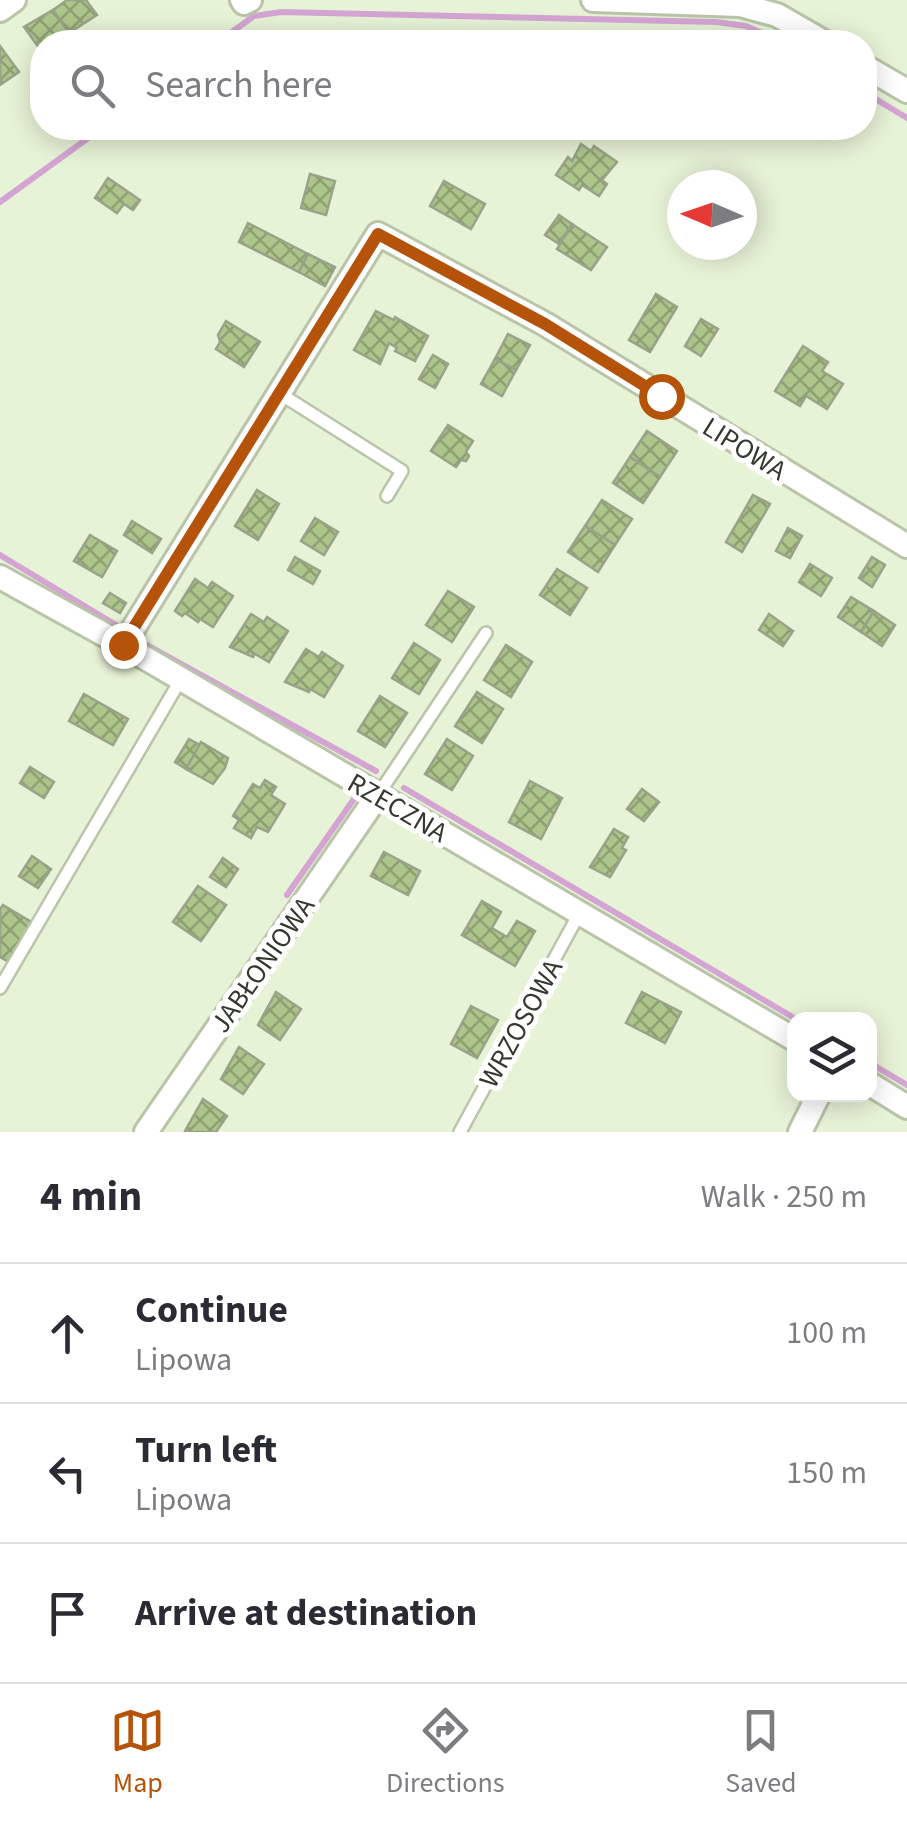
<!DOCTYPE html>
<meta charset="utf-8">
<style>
:root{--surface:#fff;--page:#f7f7f7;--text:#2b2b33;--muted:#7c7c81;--line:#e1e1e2;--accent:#b45309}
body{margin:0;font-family:"Source Sans 3",sans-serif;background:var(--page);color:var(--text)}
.controls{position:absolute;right:30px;bottom:30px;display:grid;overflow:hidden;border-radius:20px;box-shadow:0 5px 25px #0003}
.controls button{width:90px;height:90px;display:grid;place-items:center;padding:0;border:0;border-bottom:2px solid var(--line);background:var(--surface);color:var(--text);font:50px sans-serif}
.compass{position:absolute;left:667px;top:170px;width:90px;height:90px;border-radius:50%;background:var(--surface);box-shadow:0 5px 25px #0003;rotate:272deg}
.stop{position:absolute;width:30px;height:30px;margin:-22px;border:8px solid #b45309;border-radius:50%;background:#fff}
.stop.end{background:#b45309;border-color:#fff;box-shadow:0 2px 10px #0008}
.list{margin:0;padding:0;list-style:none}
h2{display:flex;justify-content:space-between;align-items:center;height:130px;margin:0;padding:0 40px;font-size:42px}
h2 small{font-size:32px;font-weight:400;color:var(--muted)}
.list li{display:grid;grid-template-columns:65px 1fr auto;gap:30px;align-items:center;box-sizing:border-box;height:140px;padding:0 40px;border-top:2px solid var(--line)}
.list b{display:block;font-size:38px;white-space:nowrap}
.list p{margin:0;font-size:32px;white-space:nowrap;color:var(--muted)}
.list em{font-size:32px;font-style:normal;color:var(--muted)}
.icon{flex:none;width:55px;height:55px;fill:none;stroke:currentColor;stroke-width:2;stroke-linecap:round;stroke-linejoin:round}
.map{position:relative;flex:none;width:907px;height:1132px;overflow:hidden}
.search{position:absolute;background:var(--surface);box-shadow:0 5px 25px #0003;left:30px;right:30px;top:30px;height:110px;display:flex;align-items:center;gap:25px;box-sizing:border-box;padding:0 35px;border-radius:40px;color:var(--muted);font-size:38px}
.sheet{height:550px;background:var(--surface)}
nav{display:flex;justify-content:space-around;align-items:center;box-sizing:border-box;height:140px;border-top:2px solid var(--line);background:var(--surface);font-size:28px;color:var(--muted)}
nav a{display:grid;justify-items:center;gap:5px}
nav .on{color:var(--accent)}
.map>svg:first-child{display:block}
</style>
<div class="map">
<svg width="907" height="1132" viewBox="0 0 907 1132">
<defs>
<pattern id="building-cross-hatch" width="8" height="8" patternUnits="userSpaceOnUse" patternTransform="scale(2.5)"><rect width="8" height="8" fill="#adc48a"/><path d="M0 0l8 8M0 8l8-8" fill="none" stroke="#8ea071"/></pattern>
</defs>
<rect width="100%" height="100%" fill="#e7f3d7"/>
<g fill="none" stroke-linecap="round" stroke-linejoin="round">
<g stroke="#d4a5d3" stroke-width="6">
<polyline points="218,42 254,16 281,12 716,22 746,26 782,42"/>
<polyline points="864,92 907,118"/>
<polyline points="0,202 102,128"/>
<polyline points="0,555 121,628"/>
<polyline points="143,643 376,771"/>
<polyline points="404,788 796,1019"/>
<polyline points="287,895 356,796"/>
<polyline points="870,1063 907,1085"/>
</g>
</g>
<g fill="url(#building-cross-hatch)" stroke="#99a389" stroke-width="2.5">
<polygon points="67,0 86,0 97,15 69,33 53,10"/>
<polygon points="53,10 69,33 59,42 42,42 42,52 24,27"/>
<polygon points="374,37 401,38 401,42 374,42"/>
<polygon points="0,46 19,72 0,85"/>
<polygon points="581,144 591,151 594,146 617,162 602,180 607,184 599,196 582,185 579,190 556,175 568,157 572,161"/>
<polygon points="310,174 335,181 326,215 301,208"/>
<polygon points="108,178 140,200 133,210 124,204 117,213 95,198"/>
<polygon points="444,181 485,204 471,229 430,206"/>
<polygon points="559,215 572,224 559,244 545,235"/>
<polygon points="248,223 308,254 299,272 239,242"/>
<polygon points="572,224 607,247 591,270 557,249"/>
<polygon points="308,254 335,267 325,286 299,272"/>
<polygon points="656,294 677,307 650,352 629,340"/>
<polygon points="376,311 394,320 395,317 428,336 415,361 395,351 397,348 389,343 380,364 354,350"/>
<polygon points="701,319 718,329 701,356 685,346"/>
<polygon points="226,321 260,342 244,367 216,349 220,342 218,335"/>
<polygon points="508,334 530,345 516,370 495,359"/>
<polygon points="803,346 828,362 822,371 843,384 827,409 806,396 800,406 775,391"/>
<polygon points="433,355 448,364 435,388 419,379"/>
<polygon points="495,359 516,370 502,396 481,384"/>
<polygon points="448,425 473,441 466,452 469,456 466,461 461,460 456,467 431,451"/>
<polygon points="647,431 677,451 660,477 630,457"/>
<polygon points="630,457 660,477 643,503 613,483"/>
<polygon points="257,490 279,504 258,540 235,526"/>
<polygon points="753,495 770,504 742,552 726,542"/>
<polygon points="602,500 632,519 615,545 585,526"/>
<polygon points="315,518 338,532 324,555 301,541"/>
<polygon points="132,521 161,539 152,553 124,535"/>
<polygon points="585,526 615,545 598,572 568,552"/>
<polygon points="788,528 802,536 790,558 776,551"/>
<polygon points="90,535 117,551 102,577 74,561"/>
<polygon points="295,557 320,571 313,584 288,570"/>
<polygon points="872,557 885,565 872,587 859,578"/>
<polygon points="810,564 832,578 821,596 799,582"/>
<polygon points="557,569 587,588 570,615 540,595"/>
<polygon points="195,579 208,588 212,582 233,596 213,627 200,619 198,622 185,613 182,616 175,611"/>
<polygon points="448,591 474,607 452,642 426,625"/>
<polygon points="110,593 126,603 120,613 103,603"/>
<polygon points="851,597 874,611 861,632 838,617"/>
<polygon points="874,611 895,625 882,646 861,632"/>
<polygon points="251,614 264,622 267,617 288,631 269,662 255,654 253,657 230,647"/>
<polygon points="769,614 793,631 783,646 759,630"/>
<polygon points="414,643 440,660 419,694 392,678"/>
<polygon points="506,645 532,662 511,697 484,680"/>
<polygon points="306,649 319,657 322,652 343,666 324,697 310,689 309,692 285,682"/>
<polygon points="477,692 503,709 482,743 455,726"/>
<polygon points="84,694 128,719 113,745 69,721"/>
<polygon points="380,696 407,713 385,747 358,731"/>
<polygon points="189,739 200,745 186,769 175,762"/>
<polygon points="447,739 473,756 452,790 425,774"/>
<polygon points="201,742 228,758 225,768 213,784 186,769"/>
<polygon points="30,767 54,782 44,798 20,783"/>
<polygon points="265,780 276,787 271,795 285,804 268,832 257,827 251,838 234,828 239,820 233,816 253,784 260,788"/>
<polygon points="530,781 562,798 541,839 509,822"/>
<polygon points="642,789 659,802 644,821 627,809"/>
<polygon points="614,829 628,837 622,848 626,850 610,877 590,867"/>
<polygon points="384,852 420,871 408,895 371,876"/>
<polygon points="32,856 51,869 38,888 19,876"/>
<polygon points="223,858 238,869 226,887 210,877"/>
<polygon points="198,886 226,905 201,941 173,922"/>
<polygon points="482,901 501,912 492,928 507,937 517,921 535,931 515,966 462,935"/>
<polygon points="3,905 33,923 9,962 0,957 0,909"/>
<polygon points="276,992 301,1009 280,1040 258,1025"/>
<polygon points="642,992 681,1012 665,1043 626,1023"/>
<polygon points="471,1006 498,1020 477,1058 451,1044"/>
<polygon points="239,1047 264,1064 243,1094 221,1079"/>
<polygon points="203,1099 227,1116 216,1132 187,1132 185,1131"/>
</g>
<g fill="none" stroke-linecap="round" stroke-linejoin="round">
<defs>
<g id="service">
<polyline points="279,393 402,471 387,496"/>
<polyline points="378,795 486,633"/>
<polyline points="0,988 181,679"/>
<polyline points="460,1132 579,914"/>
</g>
<g id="minor">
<polyline points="242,0 244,3 250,0"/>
<polyline points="593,0 740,5 777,15 824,42"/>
<polyline points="0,10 14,0"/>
<polyline points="864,66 907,91"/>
<polyline points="0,577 123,645 794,1039"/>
<polyline points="123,645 378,234 545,324 907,546"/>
<polyline points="870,1084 907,1107"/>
<polyline points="146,1132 378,795"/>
<polyline points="800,1132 819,1094"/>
</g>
</defs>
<use href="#service" stroke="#b9c4a8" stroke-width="16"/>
<use href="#minor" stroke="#b9c4a8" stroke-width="28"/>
<use href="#service" stroke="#fff" stroke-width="11"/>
<use href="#minor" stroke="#fff" stroke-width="22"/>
</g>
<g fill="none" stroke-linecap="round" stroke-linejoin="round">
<polyline stroke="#b45309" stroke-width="12" points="123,645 378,234 545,324 661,396"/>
</g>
<g text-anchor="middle" stroke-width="10" stroke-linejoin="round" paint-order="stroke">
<g font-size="28" fill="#34392e" stroke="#fff">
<text transform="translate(745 448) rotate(32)" y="10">LIPOWA</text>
<text transform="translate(398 807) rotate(30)" y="10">RZECZNA</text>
<text transform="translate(262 964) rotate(-55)" y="10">JABŁONIOWA</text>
<text transform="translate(520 1023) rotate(-61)" y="10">WRZOSOWA</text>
</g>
</g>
</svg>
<div class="controls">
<button><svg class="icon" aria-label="layers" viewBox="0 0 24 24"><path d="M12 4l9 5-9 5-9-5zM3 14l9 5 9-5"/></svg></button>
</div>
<svg class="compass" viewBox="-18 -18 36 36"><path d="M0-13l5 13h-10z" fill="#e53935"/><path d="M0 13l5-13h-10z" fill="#7c7c81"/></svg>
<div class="stop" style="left:661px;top:396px"></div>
<div class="stop end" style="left:123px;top:645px"></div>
<div class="search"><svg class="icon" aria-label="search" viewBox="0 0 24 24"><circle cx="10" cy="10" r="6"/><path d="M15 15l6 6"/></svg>Search here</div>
</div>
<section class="sheet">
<h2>4 min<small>Walk · 250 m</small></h2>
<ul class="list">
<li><svg class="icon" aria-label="ahead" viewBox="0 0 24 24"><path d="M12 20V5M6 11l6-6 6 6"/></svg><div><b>Continue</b><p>Lipowa</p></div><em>100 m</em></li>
<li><svg class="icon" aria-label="left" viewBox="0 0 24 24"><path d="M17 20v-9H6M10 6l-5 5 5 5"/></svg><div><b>Turn left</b><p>Lipowa</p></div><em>150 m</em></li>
<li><svg class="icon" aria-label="arrive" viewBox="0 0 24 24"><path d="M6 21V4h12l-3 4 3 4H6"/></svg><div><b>Arrive at destination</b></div></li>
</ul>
</section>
<nav>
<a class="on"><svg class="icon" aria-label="map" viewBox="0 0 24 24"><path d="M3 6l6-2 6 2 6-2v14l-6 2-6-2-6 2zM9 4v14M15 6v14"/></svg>Map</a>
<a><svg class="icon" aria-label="directions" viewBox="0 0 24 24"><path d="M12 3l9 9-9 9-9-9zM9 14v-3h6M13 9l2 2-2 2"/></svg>Directions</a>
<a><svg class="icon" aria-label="saved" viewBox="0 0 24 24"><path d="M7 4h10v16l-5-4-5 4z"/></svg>Saved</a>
</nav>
